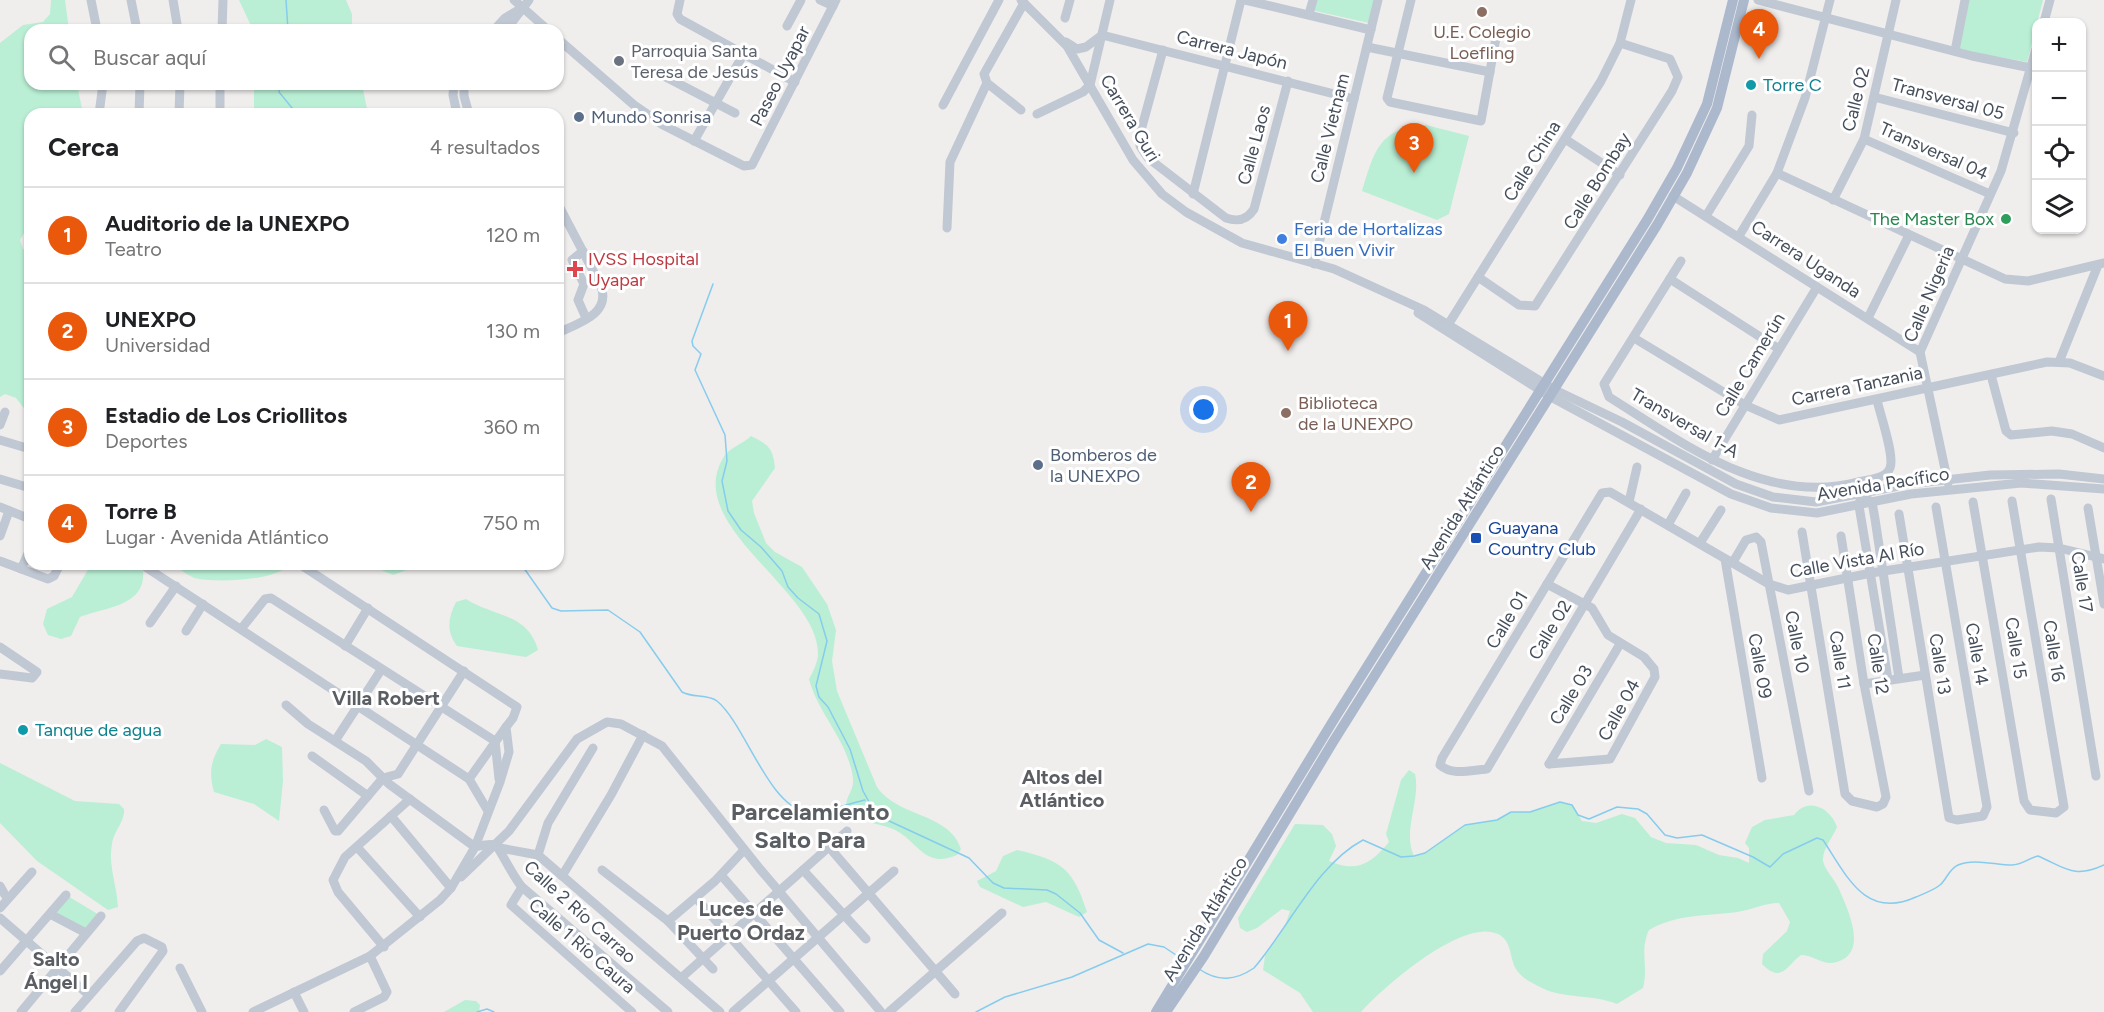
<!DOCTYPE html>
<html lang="es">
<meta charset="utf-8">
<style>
:root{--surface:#fff;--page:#f2f2f2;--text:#202124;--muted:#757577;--line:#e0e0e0;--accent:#ea580c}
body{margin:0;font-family:Figtree,sans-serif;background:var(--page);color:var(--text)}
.controls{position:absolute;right:18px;top:18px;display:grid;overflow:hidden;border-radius:12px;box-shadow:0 2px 4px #0004}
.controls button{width:54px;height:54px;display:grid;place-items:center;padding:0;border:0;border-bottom:2px solid var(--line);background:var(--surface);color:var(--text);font:30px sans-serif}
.you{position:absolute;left:1204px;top:410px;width:21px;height:21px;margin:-15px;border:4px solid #fff;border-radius:50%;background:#1a73e8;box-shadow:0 0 0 9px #1a73e833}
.badge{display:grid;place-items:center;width:39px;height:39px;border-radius:50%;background:var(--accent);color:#fff;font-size:20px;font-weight:700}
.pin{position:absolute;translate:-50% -50px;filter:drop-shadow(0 2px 3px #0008)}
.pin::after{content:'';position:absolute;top:32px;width:21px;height:18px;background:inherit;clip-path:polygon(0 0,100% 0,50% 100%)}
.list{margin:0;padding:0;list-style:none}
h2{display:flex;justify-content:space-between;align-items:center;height:78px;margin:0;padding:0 24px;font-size:26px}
h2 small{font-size:20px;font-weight:400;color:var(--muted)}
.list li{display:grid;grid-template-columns:39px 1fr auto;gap:18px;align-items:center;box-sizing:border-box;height:96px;padding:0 24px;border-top:2px solid var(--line)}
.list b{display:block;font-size:22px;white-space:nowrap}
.list p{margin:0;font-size:20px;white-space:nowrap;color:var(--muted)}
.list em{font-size:20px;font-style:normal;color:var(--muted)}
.icon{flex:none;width:33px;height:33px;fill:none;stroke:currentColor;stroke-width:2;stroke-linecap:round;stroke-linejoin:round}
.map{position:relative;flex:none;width:2104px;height:1012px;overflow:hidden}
.search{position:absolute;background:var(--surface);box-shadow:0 2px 4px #0004;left:24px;top:24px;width:540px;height:66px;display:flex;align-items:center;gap:15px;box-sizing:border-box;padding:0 21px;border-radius:18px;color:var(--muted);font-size:22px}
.panel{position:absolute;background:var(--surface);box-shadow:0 2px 4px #0004;left:24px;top:108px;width:540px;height:462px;border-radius:18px}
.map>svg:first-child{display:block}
</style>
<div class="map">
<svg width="2104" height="1012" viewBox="0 0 2104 1012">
<rect width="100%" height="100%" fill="#f0eded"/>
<g fill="#baefd5">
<polygon points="51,0 65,0 69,30 30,30 30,84 77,84 83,114 30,114 30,233 24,233 20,240 23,249 30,252 30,416 16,398 5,394 0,397 0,43 23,25 43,22 50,14"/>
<polygon points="239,0 346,0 352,14 352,30 253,30"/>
<polygon points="1314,0 1378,0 1373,24 1311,10"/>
<polygon points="1969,0 2043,0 2027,62 1959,50"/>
<polygon points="256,84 362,84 368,114 254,114 254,89"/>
<path d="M1426,125L1469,136L1449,214L1437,220L1362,191C1374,152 1379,127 1426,125Z"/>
<path d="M751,436C769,445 773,448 775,468L752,501L754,513L766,543L775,552L802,567L827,604L836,630L832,661L837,691L877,787C897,817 950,813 961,849L957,855C924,869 919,842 895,830C878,822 857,824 846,806C846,796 854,790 853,779C849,742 818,714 809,679C813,672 818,662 818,653C817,588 679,524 725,455C730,448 744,443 751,436Z"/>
<path d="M94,564H125L143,571C146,606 106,607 80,617L71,636L61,639L48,635L43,624L47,609L72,597L89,568Z"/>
<path d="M181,564H290C278,581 214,583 194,578C190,576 185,573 181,570Z"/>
<polygon points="367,564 415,564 412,568 393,575"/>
<path d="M466,599C494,617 528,613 538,650L526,657L457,646C446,631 448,618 456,602Z"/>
<path d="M266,739L282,747L283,781L279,821L254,804L214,792C209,773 210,762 221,744L255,745Z"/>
<path d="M0,763L75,801L119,804L124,809C125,822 114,830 112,844C108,866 117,885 118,907L108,910L37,861L0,823Z"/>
<path d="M1409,770L1415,774C1421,800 1402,831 1414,856L1425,853L1465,825L1496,820L1511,812H1530L1560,802L1572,805L1582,821L1596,823L1622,814L1635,818L1651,837L1666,843L1696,845L1719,855L1738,858L1749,863V848L1745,843L1752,827L1765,820L1794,815C1808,796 1831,808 1837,827C1833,837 1822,850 1823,861C1825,870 1835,880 1839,889C1848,910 1871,957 1832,963C1822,964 1812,955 1801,955C1786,966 1782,984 1762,964L1763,954L1787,931L1790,922L1779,903C1764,903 1752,910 1737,912C1708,916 1676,914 1649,930C1639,952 1649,965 1643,988L1617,1004C1593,994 1564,999 1542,988C1534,984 1524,979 1519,973C1508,961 1514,942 1498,934C1463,917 1382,988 1361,1012H1313L1300,993L1263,970L1265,956L1284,929L1290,911L1282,909L1257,928L1247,932L1240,928L1238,918L1295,824L1323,825L1332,834L1336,846L1329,861C1356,873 1371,864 1389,842L1386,834L1401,780Z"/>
<path d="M1017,850C1061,860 1073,868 1087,912L1079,917L1046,902L1023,907L980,887L977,881L996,871L1003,856Z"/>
<polygon points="66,895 101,916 86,933 50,914"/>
<polygon points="465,1000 476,1001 480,1005 479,1012 444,1012"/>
</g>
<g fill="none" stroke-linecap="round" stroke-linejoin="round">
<g stroke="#86cced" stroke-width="1.5">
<polyline points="286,0 288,30"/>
<polyline points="280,84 279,92 297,114"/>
<polyline points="713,284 692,341 693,346 701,354 695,370 725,435 727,461 722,481 728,511 741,530 761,547 782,571 788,587 798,598 819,614 827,641 816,686 819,697 828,707 850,749 863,791 873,809 887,820 969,858 993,883 1004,888 1047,890 1056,894 1080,913 1099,940 1123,953"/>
<path d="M521,564L552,608L561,611L608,610L640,632L682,692C692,698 708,694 717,701C745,724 768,805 806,812C819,814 851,803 865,800"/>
<path d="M1199,969C1218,982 1235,981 1254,968C1288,929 1316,865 1363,840L1401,857L1414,856L1425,853L1465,825L1497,820L1511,812H1530L1560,802L1572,805L1578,815L1589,819L1617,807L1638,809L1647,814L1665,835L1677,838L1702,835L1753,857L1770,867L1783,854L1817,838L1823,840C1847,876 1865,920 1916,897C1923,894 1934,890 1940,885C1947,879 1949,869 1958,865C1974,858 1995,865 2012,865C2022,865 2029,858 2038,856C2066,868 2074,879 2104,865"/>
<polyline points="477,1012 487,1009 494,1012"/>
<polyline points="976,1012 1005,997 1072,977 1148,944 1164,947 1182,959"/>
</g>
<g stroke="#c0c8d3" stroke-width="9">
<polyline points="91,0 97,30"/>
<polyline points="131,0 137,30"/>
<polyline points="173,0 178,30"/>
<polyline points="514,0 548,30"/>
<polyline points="680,0 677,14 680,19 795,82"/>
<polyline points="820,0 833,6"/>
<polyline points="1021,0 1067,46 1133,160 1162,194 1186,212 1242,243 1334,269 1424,310 1555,390 1622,422 1736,484 1773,497 1816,502 1909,484 1990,475 2059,474 2104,479"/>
<polyline points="1245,0 1371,30"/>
<polyline points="1411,0 1387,98 1390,102 1481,121 1496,38"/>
<polyline points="1758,0 1972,56 2031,68"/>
<polyline points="1309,14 1313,0"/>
<polyline points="1065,18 1070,0"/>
<polyline points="2044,22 2050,0"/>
<polyline points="787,26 801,0"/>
<polyline points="222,30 223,0"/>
<polyline points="494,30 505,18 520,9"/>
<polyline points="506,30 529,0"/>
<polyline points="1102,35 1354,99"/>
<polyline points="558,39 634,105 663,125 744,166 752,165 836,0"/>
<polyline points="1066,42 1077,49 1086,47 1102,35"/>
<polyline points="1367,47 1490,72"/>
<path d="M1163,50L1140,134V146L1148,158L1226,218C1238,222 1247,220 1254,209L1288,81"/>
<polyline points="1955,51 1965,0"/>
<polyline points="658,73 735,113"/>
<polyline points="220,84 220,114"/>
<polyline points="454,84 453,95 457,114"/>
<polyline points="464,84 464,96 469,114"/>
<polyline points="1874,97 2014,133"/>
<polyline points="943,105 999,0"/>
<polyline points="1021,110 987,83 984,74 1024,3"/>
<polyline points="99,114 103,84"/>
<polyline points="139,114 140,84"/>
<polyline points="179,114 180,84"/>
<polyline points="1037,114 1083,92 1090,85 1110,0"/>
<polyline points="1565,139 1620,175"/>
<polyline points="1864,139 1990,194"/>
<polyline points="694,141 743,55"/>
<polyline points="1777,173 2005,279 2028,281 2104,263"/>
<polyline points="1193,194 1241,0"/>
<polyline points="1673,196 1920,352"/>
<polyline points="1833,200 1864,139 1896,0"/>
<path d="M558,204L601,286C611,314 579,323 558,333"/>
<polyline points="1706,216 1749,146 1752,115"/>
<polyline points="947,228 950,162 987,83"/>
<polyline points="1739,236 1777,173 1805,98 1830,0"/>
<polyline points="583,251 572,260 584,284 578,300 586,318"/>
<path d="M1681,261L1604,384L1609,397C1683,443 1764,506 1858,482C1867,480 1886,479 1890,468C1895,456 1880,414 1877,400"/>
<polyline points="1314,264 1378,0"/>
<polyline points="1478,277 1519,305 1535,306 1672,91 1678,77 1670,59 1620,43"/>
<polyline points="1670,279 1779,349"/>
<polyline points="1418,313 1551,397 1731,494 1771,508 1817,513 1911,494 2021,483 2104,489"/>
<polyline points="1868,318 1909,235"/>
<polyline points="1446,328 1601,81 1620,43 1631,0"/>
<polyline points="1634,338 1745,405 1779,420 2047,362 2070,363 2104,376"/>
<polyline points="2059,362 2098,265"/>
<polyline points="1991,375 2006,431 2011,435 2052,431 2072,434 2104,448"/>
<polyline points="0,425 5,412"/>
<polyline points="0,440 30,449"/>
<polyline points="1712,460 1817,287"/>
<polyline points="0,479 30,488"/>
<polyline points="1948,483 1920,352 2001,171 2036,49"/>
<polyline points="1867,499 1872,502 1875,519 1899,678"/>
<polyline points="2051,499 2096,776"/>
<polyline points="1860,500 1859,506 1888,679"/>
<polyline points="1629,502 1637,467"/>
<polyline points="1973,502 2024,801 2030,810 2056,813 2064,807 2012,501"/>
<polyline points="0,507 30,519"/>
<polyline points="2088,508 2104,604"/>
<path d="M1641,509L1487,769C1471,770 1452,776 1440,765L1442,758L1602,493L1610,492L1769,584L1788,590L1871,573L2039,547L2059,548L2104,559"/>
<polyline points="1899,514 1949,818 1957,820 1983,816 1987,807 1936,507"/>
<polyline points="1669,523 1686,493"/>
<polyline points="1802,532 1845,794 1852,801 1877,807 1883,804 1886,797 1864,684 1841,536"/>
<polyline points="0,536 9,511"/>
<polyline points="1700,543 1721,510"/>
<polyline points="1725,559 1762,778"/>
<polyline points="0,561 48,579 54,576 60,564"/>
<polyline points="1733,562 1746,540 1756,537 1761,542 1809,791"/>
<polyline points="141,564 469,779 488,811"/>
<polyline points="21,569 30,549"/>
<polyline points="1547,584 1592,608 1608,635 1644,657 1654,669 1655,677 1610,759 1549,764"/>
<polyline points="150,623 176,586"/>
<polyline points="241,629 265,599 271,598 495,741 499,779"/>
<polyline points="186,631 203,604"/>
<polyline points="345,646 368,608"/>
<polyline points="0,647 37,672 32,678 0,674"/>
<polyline points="1864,684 1925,675"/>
<polyline points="286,705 308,724 366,761 389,784 475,847"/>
<polyline points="335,741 381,670"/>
<polyline points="312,756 368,796"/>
<polyline points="1549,764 1620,644"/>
<polyline points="383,778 398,774 464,671"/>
<polyline points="469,779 506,727"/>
<polyline points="324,810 335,831 338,831 383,778"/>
<polyline points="391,816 451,888"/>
<polyline points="357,847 420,917"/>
<path d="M475,847C480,846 489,843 495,845C498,845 513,877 522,887L668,1012"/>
<polyline points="829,847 955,994"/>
<polyline points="500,848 538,855 548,823 593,748"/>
<polyline points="538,855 720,1012"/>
<polyline points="602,870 668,921 713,969"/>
<polyline points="803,870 866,939"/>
<polyline points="721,875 840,1012"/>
<polyline points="562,876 611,795 643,735"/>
<polyline points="461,877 509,831 577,739 607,722 621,724 662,746 760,869 881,1012"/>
<polyline points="0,886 5,895"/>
<polyline points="522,887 511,905 632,1012"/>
<polyline points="696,898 796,1012"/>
<polyline points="0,908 32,872"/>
<polyline points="50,914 86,933"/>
<polyline points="0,918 89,995"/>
<polyline points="668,921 715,881 744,850"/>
<polyline points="384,947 338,892 333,880 345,857 410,799"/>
<polyline points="180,968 202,1012"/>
<polyline points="0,971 66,895"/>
<polyline points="681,978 847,831"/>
<polyline points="294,992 304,1012"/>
<polyline points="21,1012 101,916"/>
<polyline points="75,1012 137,941 144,938 162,947 163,951 119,1012"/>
<polyline points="253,1012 370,956 440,900 451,888 475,847 500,782 509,752 506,727 513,718 517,707 301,565"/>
<polyline points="354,1012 384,997 387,992 370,956"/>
<polyline points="733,1012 894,871"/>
<polyline points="889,1012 1002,913"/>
</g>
<g stroke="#acb9cd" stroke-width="10">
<polyline points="1156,1012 1333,721 1647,220 1677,168 1707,104 1733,0"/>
<polyline points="1166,1012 1204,956 1333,742 1657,225 1687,173 1717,108 1744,0"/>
</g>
</g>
<g fill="#8d6e63" stroke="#fff" stroke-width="2">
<circle cx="1482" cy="12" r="6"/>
<circle cx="1286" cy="413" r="6"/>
</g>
<circle fill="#6b7280" stroke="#fff" stroke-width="2" cx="619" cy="61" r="6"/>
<g fill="#0f9aa8" stroke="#fff" stroke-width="2">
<circle cx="1751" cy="85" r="6"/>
<circle cx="23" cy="730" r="6"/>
</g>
<g fill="#5c6f8a" stroke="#fff" stroke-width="2">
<circle cx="579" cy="117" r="6"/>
<circle cx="1038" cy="465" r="6"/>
</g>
<circle fill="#2e9e5b" stroke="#fff" stroke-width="2" cx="2006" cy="219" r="6"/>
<circle fill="#3f7fe0" stroke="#fff" stroke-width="2" cx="1282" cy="239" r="6"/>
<path fill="#e0444e" stroke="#fff" stroke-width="2" d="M572 260h6v6h6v6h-6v6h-6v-6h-6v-6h6z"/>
<rect fill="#1a4fb4" stroke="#fff" stroke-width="2" x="1470" y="532" width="12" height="12" rx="3"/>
<g text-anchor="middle" stroke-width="6" stroke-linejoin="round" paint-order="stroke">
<g font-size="18" fill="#785e54" stroke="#fff">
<text x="1482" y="38">U.E. Colegio<tspan x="1482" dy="21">Loefling</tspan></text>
<text x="1298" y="409" text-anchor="start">Biblioteca<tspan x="1298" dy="21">de la UNEXPO</tspan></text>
</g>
<g font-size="18" fill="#454e5b" stroke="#fff">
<text transform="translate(1232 50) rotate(14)" y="6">Carrera Japón</text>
<text transform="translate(780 76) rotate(-63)" y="6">Paseo Uyapar</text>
<text transform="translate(1856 99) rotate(-76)" y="6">Calle 02</text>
<text transform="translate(1948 99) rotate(15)" y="6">Transversal 05</text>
<text transform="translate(1130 118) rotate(59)" y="6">Carrera Guri</text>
<text transform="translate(1330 128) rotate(-76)" y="6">Calle Vietnam</text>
<text transform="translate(1254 145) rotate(-75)" y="6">Calle Laos</text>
<text transform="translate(1934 151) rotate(24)" y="6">Transversal 04</text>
<text transform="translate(1532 161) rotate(-58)" y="6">Calle China</text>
<text transform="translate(1597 181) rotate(-58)" y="6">Calle Bombay</text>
<text transform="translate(1806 259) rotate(33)" y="6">Carrera Uganda</text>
<text transform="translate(1929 294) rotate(-67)" y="6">Calle Nigeria</text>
<text transform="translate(1750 365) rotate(-59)" y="6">Calle Camerún</text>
<text transform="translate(1857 386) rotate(-12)" y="6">Carrera Tanzania</text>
<text transform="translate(1685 423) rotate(30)" y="6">Transversal 1-A</text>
<text transform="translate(1883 484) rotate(-9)" y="6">Avenida Pacífico</text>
<text transform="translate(1462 507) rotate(-58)" y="6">Avenida Atlántico</text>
<text transform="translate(1857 560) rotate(-10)" y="6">Calle Vista Al Río</text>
<text transform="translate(2082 582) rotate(81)" y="6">Calle 17</text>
<text transform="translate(1507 620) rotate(-59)" y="6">Calle 01</text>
<text transform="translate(1550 630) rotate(-59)" y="6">Calle 02</text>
<text transform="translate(1797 642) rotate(79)" y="6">Calle 10</text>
<text transform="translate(2016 648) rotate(81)" y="6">Calle 15</text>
<text transform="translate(2054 651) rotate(81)" y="6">Calle 16</text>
<text transform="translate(1977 654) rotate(80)" y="6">Calle 14</text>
<text transform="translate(1840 660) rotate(81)" y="6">Calle 11</text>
<text transform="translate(1878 664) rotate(81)" y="6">Calle 12</text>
<text transform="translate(1940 664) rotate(81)" y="6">Calle 13</text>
<text transform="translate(1760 666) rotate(80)" y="6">Calle 09</text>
<text transform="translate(1571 695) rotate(-59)" y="6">Calle 03</text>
<text transform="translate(1619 710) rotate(-61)" y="6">Calle 04</text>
<text transform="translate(580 912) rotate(42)" y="6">Calle 2 Río Carrao</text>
<text transform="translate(1205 919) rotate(-58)" y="6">Avenida Atlántico</text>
<text transform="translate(582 946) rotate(41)" y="6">Calle 1 Río Caura</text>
</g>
<g font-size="18" fill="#5b616d" stroke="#fff" text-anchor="start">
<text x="631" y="57">Parroquia Santa<tspan x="631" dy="21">Teresa de Jesús</tspan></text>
</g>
<g font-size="18" fill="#0d838f" stroke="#fff" text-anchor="start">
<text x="1763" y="91">Torre C</text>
<text x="35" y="736">Tanque de agua</text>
</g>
<g font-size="18" fill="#4e5e75" stroke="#fff" text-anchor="start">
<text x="591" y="123">Mundo Sonrisa</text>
<text x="1050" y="461">Bomberos de<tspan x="1050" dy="21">la UNEXPO</tspan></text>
</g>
<g font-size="18" fill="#27864d" stroke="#fff" text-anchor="end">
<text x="1994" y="225">The Master Box</text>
</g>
<g font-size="18" fill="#366cbe" stroke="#fff" text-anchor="start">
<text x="1294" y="235">Feria de Hortalizas<tspan x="1294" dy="21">El Buen Vivir</tspan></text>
</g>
<g font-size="18" fill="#be3a42" stroke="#fff" text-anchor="start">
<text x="588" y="265">IVSS Hospital<tspan x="588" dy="21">Uyapar</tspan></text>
</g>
<g font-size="18" fill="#164399" stroke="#fff" text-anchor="start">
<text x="1488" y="534">Guayana<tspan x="1488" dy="21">Country Club</tspan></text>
</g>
<g font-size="20" font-weight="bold" fill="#5a5d62" stroke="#fff">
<text x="386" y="705">Villa Robert</text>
<text x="1062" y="784">Altos del<tspan x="1062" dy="23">Atlántico</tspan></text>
<text x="56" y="966">Salto<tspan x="56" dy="23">Ángel I</tspan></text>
</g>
<g font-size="21" font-weight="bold" fill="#5a5d62" stroke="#fff">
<text x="741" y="916">Luces de<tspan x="741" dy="24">Puerto Ordaz</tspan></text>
</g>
<g font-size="24" font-weight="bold" fill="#5a5d62" stroke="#fff">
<text x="810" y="820">Parcelamiento<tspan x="810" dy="28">Salto Para</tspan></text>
</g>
</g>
</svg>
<div class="controls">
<button>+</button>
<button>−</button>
<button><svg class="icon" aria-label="locate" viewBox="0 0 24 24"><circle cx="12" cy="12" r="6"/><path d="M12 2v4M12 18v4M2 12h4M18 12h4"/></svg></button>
<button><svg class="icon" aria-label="layers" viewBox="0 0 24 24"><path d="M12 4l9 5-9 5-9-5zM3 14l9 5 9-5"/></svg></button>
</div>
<div class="you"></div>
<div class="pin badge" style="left:1288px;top:351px">1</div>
<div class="pin badge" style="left:1251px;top:512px">2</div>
<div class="pin badge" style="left:1414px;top:173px">3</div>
<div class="pin badge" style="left:1759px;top:59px">4</div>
<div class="search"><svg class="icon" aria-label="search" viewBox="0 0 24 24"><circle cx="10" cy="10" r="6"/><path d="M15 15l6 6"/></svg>Buscar aquí</div>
<section class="panel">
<h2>Cerca<small>4 resultados</small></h2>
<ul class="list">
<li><span class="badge">1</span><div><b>Auditorio de la UNEXPO</b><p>Teatro</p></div><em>120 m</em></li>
<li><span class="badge">2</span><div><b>UNEXPO</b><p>Universidad</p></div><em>130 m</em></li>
<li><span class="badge">3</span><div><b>Estadio de Los Criollitos</b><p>Deportes</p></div><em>360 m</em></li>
<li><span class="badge">4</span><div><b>Torre B</b><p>Lugar · Avenida Atlántico</p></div><em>750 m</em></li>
</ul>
</section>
</div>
